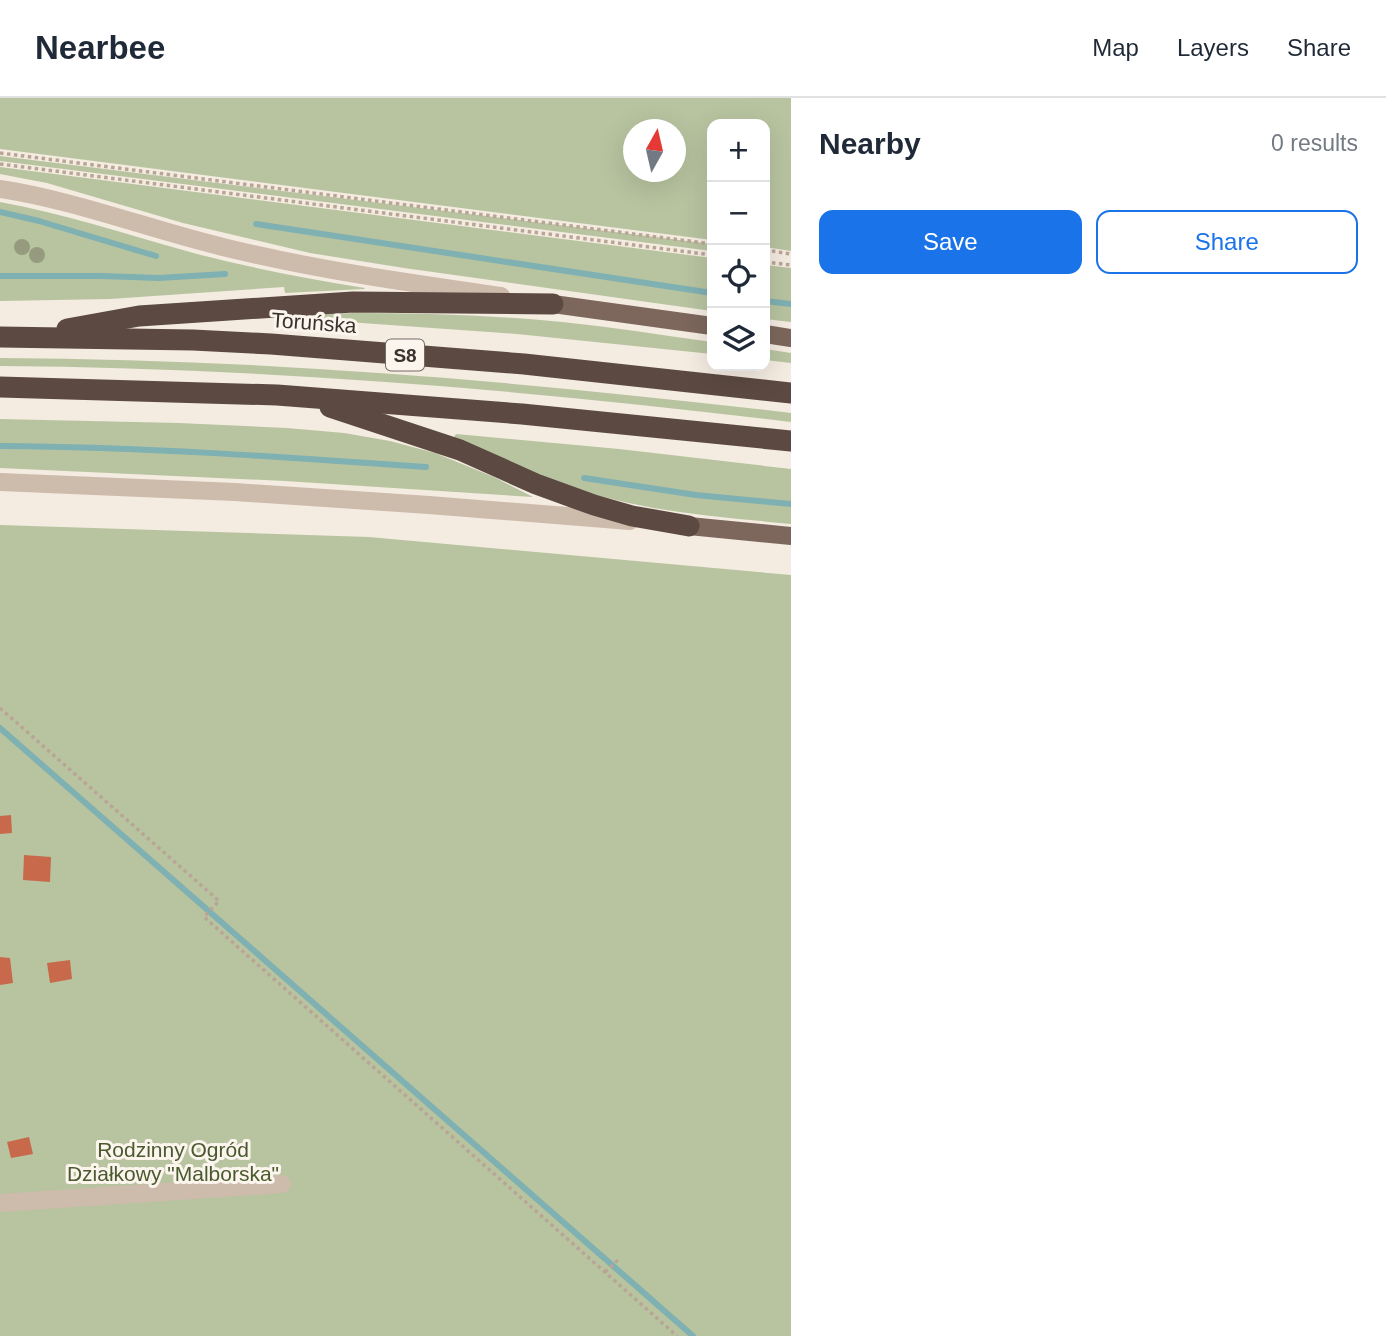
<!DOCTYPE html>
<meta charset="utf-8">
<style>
:root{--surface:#fff;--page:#f2f2f3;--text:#1f2937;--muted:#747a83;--line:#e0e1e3;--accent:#1a73e8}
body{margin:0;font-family:Arial,sans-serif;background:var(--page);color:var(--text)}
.controls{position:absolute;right:21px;top:21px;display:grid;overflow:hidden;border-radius:14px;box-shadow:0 7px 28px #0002}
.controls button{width:63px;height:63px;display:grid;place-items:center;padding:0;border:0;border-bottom:2px solid var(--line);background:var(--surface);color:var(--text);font:35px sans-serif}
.compass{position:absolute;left:623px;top:21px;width:63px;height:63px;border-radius:50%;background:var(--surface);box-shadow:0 7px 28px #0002;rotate:8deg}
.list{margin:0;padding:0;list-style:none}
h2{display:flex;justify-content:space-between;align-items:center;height:91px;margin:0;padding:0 28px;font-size:30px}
h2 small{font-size:23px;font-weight:400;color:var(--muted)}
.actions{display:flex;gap:14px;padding:21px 28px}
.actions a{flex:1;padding:16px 0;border:2px solid var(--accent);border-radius:14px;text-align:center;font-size:24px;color:var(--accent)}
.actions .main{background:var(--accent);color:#fff}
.icon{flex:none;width:38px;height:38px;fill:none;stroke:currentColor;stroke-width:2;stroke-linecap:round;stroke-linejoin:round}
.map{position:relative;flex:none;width:791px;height:1238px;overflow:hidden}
header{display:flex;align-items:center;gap:42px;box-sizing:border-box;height:98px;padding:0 35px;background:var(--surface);border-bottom:2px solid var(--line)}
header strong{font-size:33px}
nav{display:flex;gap:38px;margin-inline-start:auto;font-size:24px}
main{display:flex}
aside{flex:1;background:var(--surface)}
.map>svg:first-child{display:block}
</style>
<header>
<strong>Nearbee</strong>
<nav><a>Map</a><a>Layers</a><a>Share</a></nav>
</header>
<main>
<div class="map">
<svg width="791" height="1238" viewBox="0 0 791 1238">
<rect width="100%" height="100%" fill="#f4ebe1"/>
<g fill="#b8c4a0" fill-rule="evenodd">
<path d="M0,0H791V153L765,149V26H712V142L0,51ZM634,32H676V74H634Z"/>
<polygon points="0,58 687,143 712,146 712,153 0,63"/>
<polygon points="0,69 712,160 712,213 404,170 310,155 183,125 47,85 0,76"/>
<path d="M0,104C67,116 131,138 197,156C252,170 308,181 365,190L364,191L285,195L284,189L110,201L0,203Z"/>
<polygon points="765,167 791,170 791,224 765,221"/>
<path d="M352,215C422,215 492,217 562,224C612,229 662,237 712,244V256L517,236L277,219Z"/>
<polygon points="765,251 791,255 791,265 765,262"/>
<path d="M0,260C265,261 528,284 791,315V324C528,292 265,270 0,268Z"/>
<polygon points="0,321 179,325 287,330 344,335 390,343 435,355 494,379 533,399 285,383 0,370"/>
<path d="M456,336L619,351L791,371V426C732,420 673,416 616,402C560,389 508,363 456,341L454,339Z"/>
<polygon points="0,427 369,439 791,477 791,1238 0,1238"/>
</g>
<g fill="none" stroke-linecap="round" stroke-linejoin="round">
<g stroke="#7fb0b2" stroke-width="6">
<polyline points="0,114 39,123 156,158"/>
<polyline points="256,126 712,195"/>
<polyline points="0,178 102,178 159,180 225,176"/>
<polyline points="765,203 791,206"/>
<path d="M0,348C142,349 284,359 426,369"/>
<polyline points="584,380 696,397 791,406"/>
<polyline points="0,630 693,1238"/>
</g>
</g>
<g fill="#c8694b">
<polygon points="11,717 12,735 0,736 0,718"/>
<polygon points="24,757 51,759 50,784 23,782"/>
<polygon points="0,859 10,860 13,885 0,887"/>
<polygon points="70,862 72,881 50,885 47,865"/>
<polygon points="29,1039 33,1056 11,1060 7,1044"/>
</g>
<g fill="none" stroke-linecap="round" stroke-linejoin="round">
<g stroke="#b9a596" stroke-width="3.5" stroke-dasharray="3.5 3.5" stroke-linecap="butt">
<polyline points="0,55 712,146"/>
<polyline points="0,66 712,157"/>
<polyline points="765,152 791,156"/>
<polyline points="765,164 791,167"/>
<polyline points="0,610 219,803 204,819 677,1238"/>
<polyline points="605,1174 619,1161"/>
</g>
<g stroke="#cdbbac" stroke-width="18">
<path d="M0,91C78,103 151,132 227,150C317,172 410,185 501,198"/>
<polyline points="0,384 235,394 429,407 630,423"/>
<polyline points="0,1105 282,1086"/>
</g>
<g stroke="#7d675c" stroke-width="18">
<polyline points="553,206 712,228"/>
<polyline points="765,236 791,240"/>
<polyline points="689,428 791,438"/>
</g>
<g stroke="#5c4a42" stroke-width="21">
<polyline points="67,231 139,218 353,204 553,206"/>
<polyline points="0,239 193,242 271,246 524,266 791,295"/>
<polyline points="0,289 277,297 522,316 791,343"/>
<polyline points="330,309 460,352 536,386 594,407 632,418 689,428"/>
</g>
</g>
<g fill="#969b7f">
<circle cx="22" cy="149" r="8"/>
<circle cx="37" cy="157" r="8"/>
</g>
<g text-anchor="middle" stroke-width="6" stroke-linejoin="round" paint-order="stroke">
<rect fill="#fbf5ee" stroke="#756b66" stroke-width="2" x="386" y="241.5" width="38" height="31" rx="5"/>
<g font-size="19" font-weight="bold" fill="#3b302b">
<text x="405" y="264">S8</text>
</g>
<g font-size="21" fill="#3b302b" stroke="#fbf5ee">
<text transform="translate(314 225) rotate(4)" y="7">Toruńska</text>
</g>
<g font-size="21" fill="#4a5a2e" stroke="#fbf5ee">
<text x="173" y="1059">Rodzinny Ogród<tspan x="173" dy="24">Działkowy "Malborska"</tspan></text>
</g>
</g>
</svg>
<div class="controls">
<button>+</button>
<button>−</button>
<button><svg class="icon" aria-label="locate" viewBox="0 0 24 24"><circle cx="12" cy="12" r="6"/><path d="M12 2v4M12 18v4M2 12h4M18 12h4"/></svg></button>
<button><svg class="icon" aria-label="layers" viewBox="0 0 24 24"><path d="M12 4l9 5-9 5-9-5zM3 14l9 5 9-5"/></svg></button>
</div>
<svg class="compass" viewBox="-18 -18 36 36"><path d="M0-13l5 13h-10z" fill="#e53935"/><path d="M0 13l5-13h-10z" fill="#747a83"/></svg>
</div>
<aside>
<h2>Nearby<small>0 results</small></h2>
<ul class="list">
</ul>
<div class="actions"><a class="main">Save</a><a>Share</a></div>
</aside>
</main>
